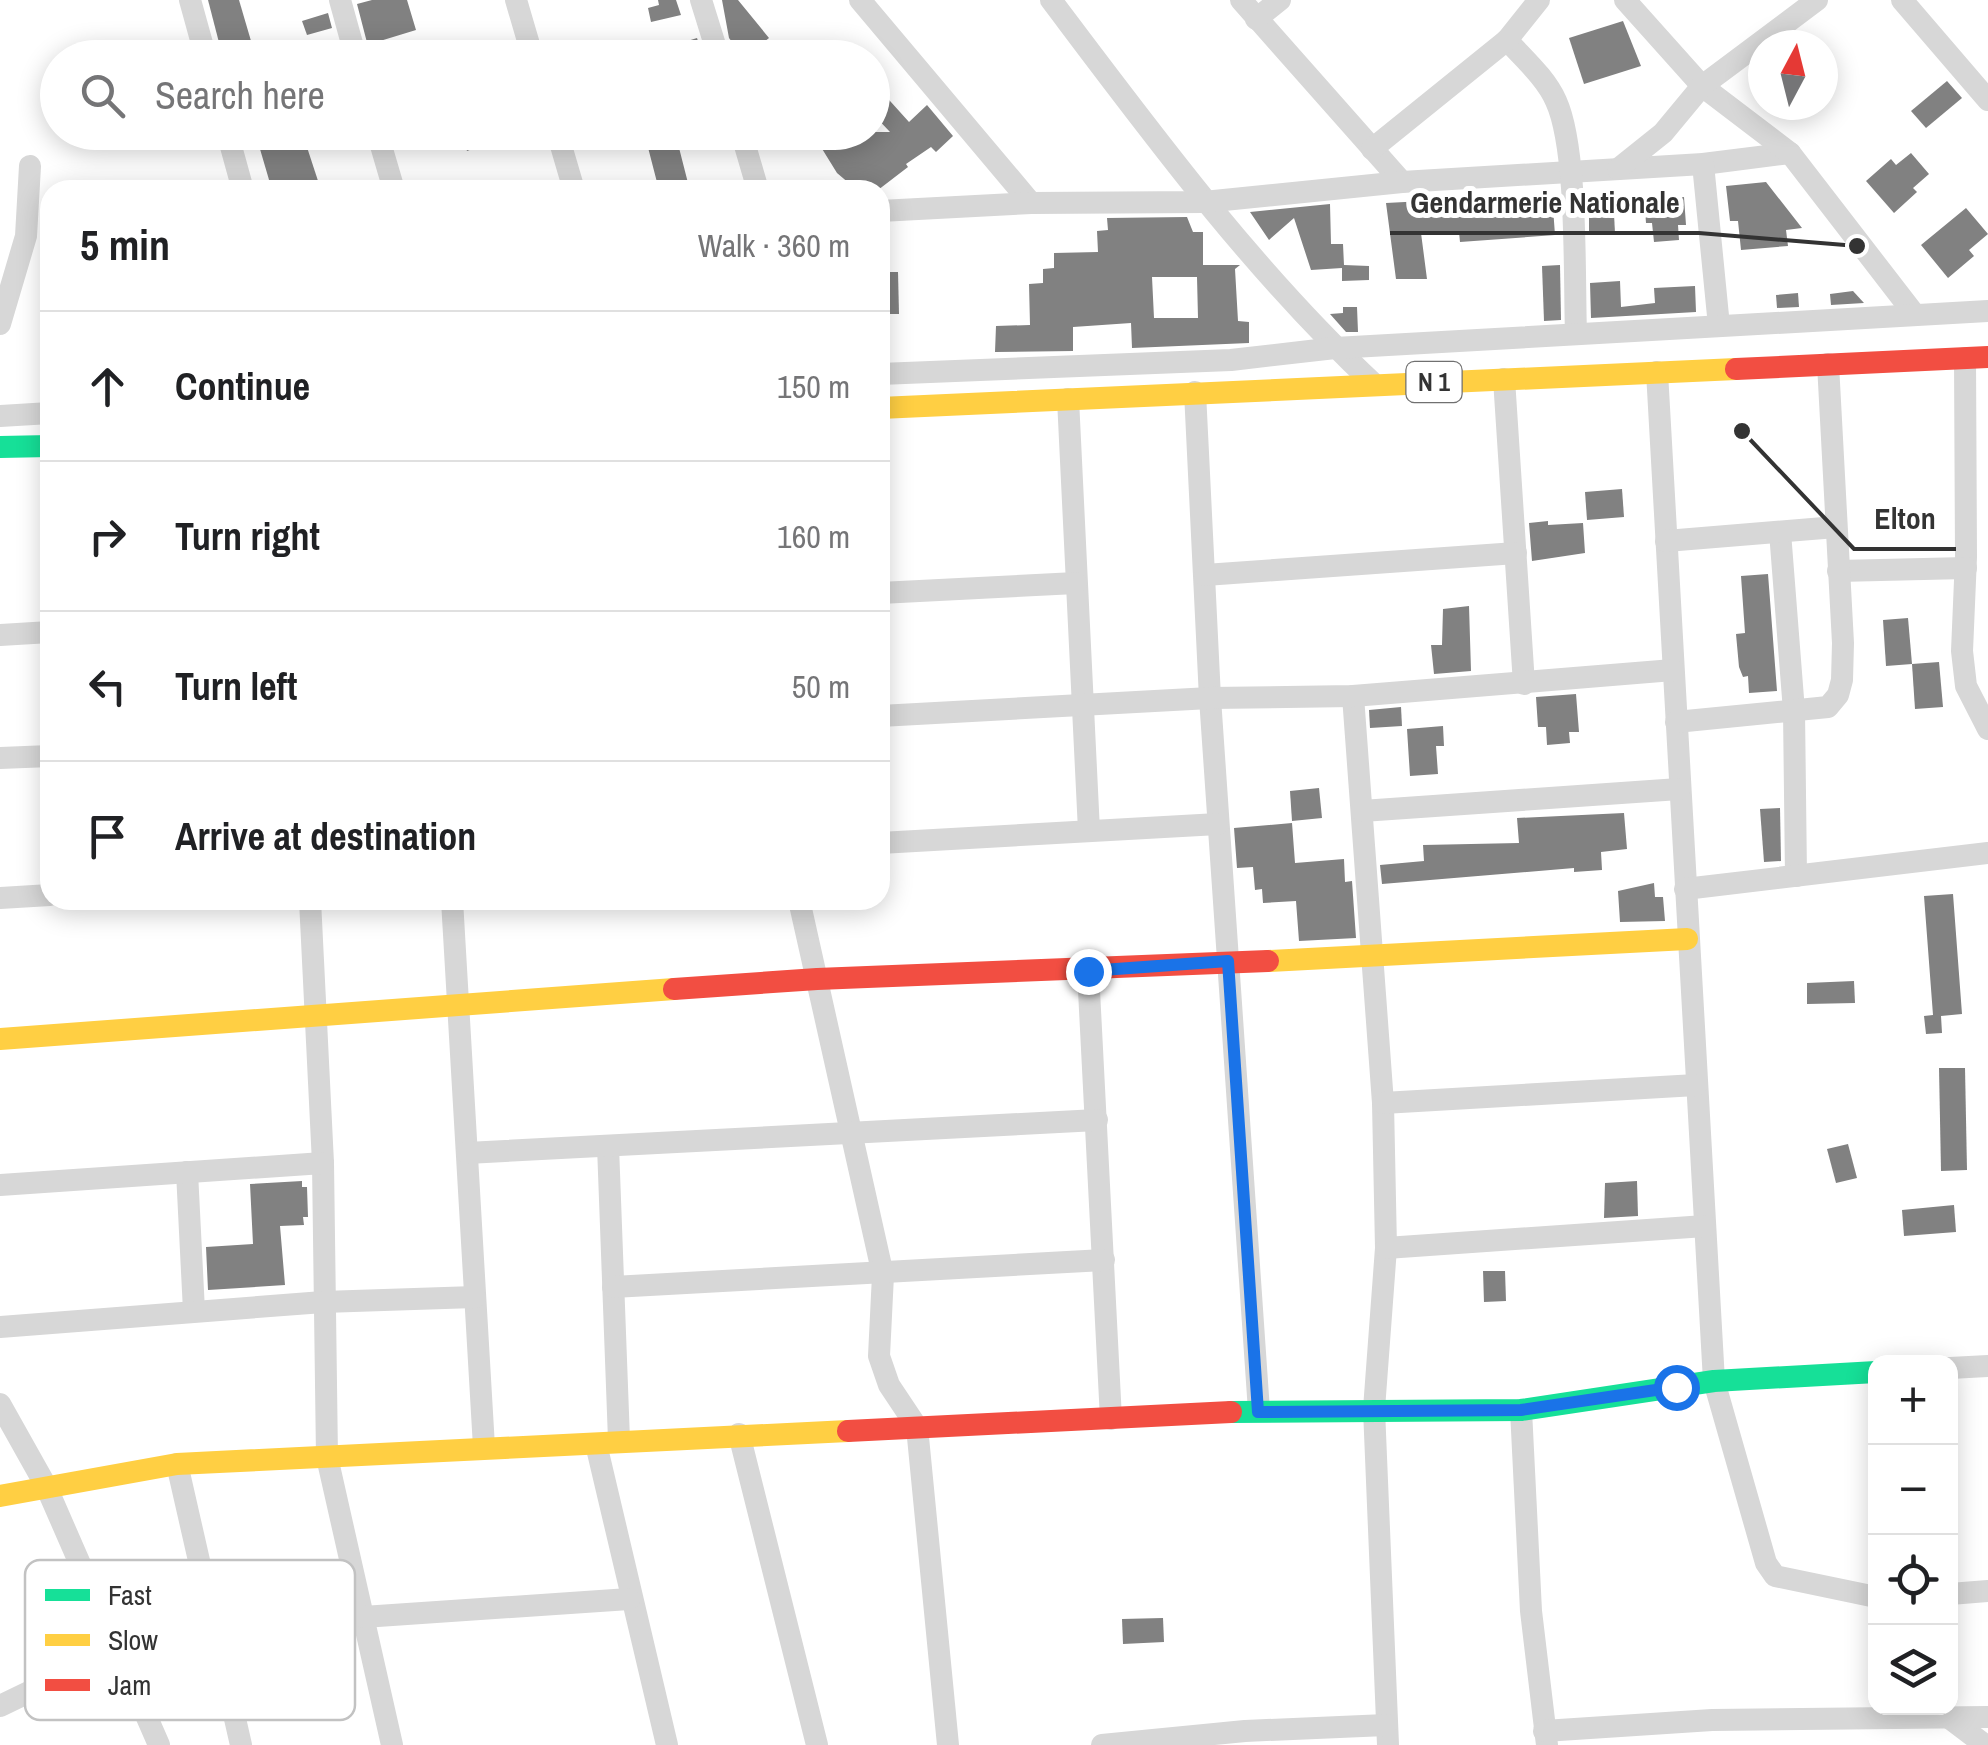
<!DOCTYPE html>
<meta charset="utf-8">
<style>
:root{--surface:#fff;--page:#f2f2f2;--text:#202124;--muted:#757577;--line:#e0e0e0}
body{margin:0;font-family:"Archivo Narrow",sans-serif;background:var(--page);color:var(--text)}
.controls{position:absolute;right:30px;bottom:30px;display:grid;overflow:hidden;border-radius:20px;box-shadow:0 5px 25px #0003}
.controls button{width:90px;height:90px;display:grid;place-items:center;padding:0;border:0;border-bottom:2px solid var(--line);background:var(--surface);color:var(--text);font:50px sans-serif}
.compass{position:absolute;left:1748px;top:30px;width:90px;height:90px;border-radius:50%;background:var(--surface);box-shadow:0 5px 25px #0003;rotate:7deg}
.stop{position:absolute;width:30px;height:30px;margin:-22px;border:8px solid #1a73e8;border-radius:50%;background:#fff}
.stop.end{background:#1a73e8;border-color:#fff;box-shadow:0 2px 10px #0008}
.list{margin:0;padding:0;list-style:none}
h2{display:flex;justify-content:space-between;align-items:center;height:130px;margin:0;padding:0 40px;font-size:42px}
h2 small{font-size:32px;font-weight:400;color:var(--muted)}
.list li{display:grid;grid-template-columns:65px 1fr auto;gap:30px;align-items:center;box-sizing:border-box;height:150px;padding:0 40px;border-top:2px solid var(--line)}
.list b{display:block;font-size:38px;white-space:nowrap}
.list em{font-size:32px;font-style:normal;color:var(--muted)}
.icon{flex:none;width:55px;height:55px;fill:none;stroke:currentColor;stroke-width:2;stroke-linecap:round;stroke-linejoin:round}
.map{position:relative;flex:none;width:1988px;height:1745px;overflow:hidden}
.search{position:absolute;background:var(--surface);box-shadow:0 5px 25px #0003;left:40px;top:40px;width:850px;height:110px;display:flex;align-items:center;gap:25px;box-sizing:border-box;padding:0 35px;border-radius:55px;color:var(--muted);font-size:38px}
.panel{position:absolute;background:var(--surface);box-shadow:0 5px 25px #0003;left:40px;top:180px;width:850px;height:730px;border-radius:30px}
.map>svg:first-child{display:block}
</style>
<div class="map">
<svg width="1988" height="1745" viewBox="0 0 1988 1745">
<rect width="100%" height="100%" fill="#fff"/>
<g fill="#818181" fill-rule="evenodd">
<polygon points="208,0 239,0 256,58 223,58"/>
<polygon points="372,0 407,0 416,30 380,41 384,58 371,58 357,4"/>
<polygon points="658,0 676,0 681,15 651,22 648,8 659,5"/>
<polygon points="722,0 738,0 769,38 764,42 778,58 744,58 729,38"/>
<polygon points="328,13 332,28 307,35 302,21"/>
<polygon points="1623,21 1641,66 1584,84 1569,38"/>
<polygon points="697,38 703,58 685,58 681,43"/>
<polygon points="872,81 909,122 927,105 953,136 936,152 931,147 906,164 908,167 878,190 857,190 837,173 816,139 825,132 890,132 872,113"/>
<polygon points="1947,81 1962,98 1926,128 1911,111"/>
<polygon points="255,132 302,132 321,190 272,190"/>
<polygon points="461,132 512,132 512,134 467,151"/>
<polygon points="644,132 661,132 664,139 676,136 688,183 659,190"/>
<polygon points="1911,153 1929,174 1913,188 1917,192 1894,213 1866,181 1891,159 1896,165"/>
<polygon points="1766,182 1802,228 1786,230 1788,246 1741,250 1738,221 1730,221 1726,186"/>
<polygon points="1675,193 1675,198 1684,197 1686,225 1678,225 1679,240 1654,242 1652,223 1646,223 1644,195"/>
<polygon points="1552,194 1555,235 1460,242 1459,232 1421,233 1427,279 1396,279 1386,203 1424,201 1425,213 1520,207 1519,196"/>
<polygon points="1330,204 1331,244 1343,244 1344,265 1369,266 1369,280 1342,281 1342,268 1311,270 1294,218 1269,240 1250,212"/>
<polygon points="1966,208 1988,234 1969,250 1974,256 1948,278 1921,245"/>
<polygon points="1614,214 1615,233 1589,234 1589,216"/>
<path d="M1187,217L1193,232H1203V265H1240L1235,269L1238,321L1249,322V343L1132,348L1131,323L1073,327V351L995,352L996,326L1030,325L1029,284L1043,283V269L1054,268V253L1098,252L1097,231L1108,230L1107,218ZM1152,277H1197L1198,318H1154Z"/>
<polygon points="1560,265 1561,320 1544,321 1542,266"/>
<polygon points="880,272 898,272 899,314 882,314"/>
<polygon points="1620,281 1621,307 1655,303 1654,288 1695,286 1696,312 1591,318 1590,283"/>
<polygon points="1853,291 1864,303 1831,305 1830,294"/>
<polygon points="1798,293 1799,307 1777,308 1776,295"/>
<polygon points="1343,307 1357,307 1358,332 1346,332 1330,314 1343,313"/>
<polygon points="1622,489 1624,517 1587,520 1585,492"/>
<polygon points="1548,521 1548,525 1583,523 1585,553 1532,561 1529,523"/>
<polygon points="1768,574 1777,691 1749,693 1748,676 1743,677 1739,667 1736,634 1745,633 1741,576"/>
<polygon points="1469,606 1471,671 1434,674 1431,645 1442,645 1443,609"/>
<polygon points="1908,618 1912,664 1886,666 1883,620"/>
<polygon points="1939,662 1943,707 1915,709 1912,664"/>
<polygon points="1576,694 1579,732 1569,732 1570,743 1547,745 1546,727 1538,727 1536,697"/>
<polygon points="1401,707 1402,726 1370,728 1369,710"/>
<polygon points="1443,726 1444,746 1436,746 1438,774 1410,776 1407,729"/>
<polygon points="1319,788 1322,818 1292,821 1290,791"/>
<polygon points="1780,808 1781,861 1764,862 1760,809"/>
<polygon points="1624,813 1627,849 1601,852 1602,870 1574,872 1574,868 1382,884 1380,865 1424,861 1423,845 1519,843 1517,818"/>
<polygon points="1292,823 1295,863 1344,859 1345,882 1352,881 1356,938 1299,941 1296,901 1263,903 1262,889 1255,890 1253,867 1237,868 1234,828"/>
<polygon points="1654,883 1655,897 1663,897 1665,921 1620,922 1618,891"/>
<polygon points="1953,894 1962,1014 1941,1016 1942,1033 1926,1034 1924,1016 1933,1015 1924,896"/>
<polygon points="1854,981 1855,1003 1807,1004 1807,983"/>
<polygon points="1939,1068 1965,1068 1967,1170 1941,1171"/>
<polygon points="1848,1144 1857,1178 1836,1183 1827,1149"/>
<polygon points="302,1181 302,1187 307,1187 308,1217 303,1217 304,1225 280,1226 285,1285 208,1290 206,1247 253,1244 250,1184"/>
<polygon points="1637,1181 1638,1216 1604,1218 1605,1183"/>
<polygon points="1954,1205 1956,1232 1904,1236 1902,1210"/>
<polygon points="1483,1271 1505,1271 1506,1301 1484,1302"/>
<polygon points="1163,1618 1164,1642 1123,1644 1122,1619"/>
</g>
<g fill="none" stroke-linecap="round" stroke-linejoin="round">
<g stroke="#d7d7d7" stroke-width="22">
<polyline points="190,0 206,58"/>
<polyline points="340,0 356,58"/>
<polyline points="516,0 533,58"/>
<polyline points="701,0 719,58"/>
<polyline points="860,0 1031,203"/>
<path d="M1051,0C1152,134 1252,270 1375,385"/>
<polyline points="1241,0 1402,182 1703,164 1790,153"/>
<polyline points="1625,0 1702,86 1790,153 1915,315"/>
<polyline points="1902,0 1988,100"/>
<polyline points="1256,19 1280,0"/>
<path d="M1507,40C1524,59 1546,78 1556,101C1578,149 1574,277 1576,334"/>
<polyline points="227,132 243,190"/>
<polyline points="377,132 394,190"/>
<polyline points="557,132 574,190"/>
<polyline points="741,132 758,190"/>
<polyline points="1372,149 1507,40 1539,0"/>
<polyline points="1703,164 1719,326"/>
<polyline points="1618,169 1663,133 1702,86 1817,0"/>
<polyline points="880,211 1031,203 1204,202 1402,182"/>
<polyline points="0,324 26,236 30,166"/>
<polyline points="1965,358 1966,557 1962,651 1966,686 1988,729"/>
<polyline points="1657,372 1714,1381 1766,1563 1775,1576 1876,1597"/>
<polyline points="880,374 1231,360 1335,348 1988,311"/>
<polyline points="1504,379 1524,684"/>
<polyline points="1195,392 1210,698 1259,1411"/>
<polyline points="1068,399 1089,831"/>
<polyline points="0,416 50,413"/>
<polyline points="1780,532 1794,711 1796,876"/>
<polyline points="1666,541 1836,527"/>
<polyline points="1838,571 1966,568"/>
<polyline points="1205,575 1516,553"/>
<polyline points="880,593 1076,583"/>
<polyline points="0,635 50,632"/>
<polyline points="1353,696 1383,1103 1386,1248 1374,1409 1388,1745"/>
<polyline points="880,716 1210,698 1353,696 1673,670"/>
<polyline points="1676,722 1828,707 1838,695 1842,680 1843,643 1828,364"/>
<polyline points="0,758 50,756"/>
<polyline points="1362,811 1679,789"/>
<polyline points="880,843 1218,824"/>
<polyline points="1685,889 1988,853"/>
<polyline points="0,898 50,895"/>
<polyline points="310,900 323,1163 327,1457 392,1745"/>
<polyline points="452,900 484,1447"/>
<polyline points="799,900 883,1275 879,1356 889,1385 917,1427 948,1745"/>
<polyline points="1088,971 1111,1419"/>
<polyline points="1383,1103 1696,1085"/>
<polyline points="608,1146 619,1440"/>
<polyline points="467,1153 1097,1120"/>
<polyline points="187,1172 194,1311"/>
<polyline points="0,1185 323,1163"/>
<polyline points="1386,1248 1705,1226"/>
<polyline points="613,1287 1104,1260"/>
<polyline points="0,1327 323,1302 475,1297"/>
<polyline points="1950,1368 1988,1366"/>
<polyline points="0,1404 46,1486 159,1745"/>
<polyline points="1521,1410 1531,1611 1547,1745"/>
<polyline points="739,1434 817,1745"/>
<polyline points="596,1444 667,1745"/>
<polyline points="177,1464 241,1745"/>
<polyline points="1950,1594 1988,1591"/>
<polyline points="363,1617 629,1599"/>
<polyline points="0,1706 120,1648"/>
<polyline points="1944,1714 1985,1745"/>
<polyline points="1544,1731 1712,1720 1988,1717"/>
<polyline points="1102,1745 1245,1731 1386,1725"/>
</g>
<g stroke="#16e098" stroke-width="22">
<polyline points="0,447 50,446"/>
<polyline points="1231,1412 1521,1410 1714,1381 1876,1372"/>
</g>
<g stroke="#ffcf43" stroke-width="22">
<polyline points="880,408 1736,369"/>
<polyline points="1268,961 1687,939"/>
<polyline points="0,1039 674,989"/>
<polyline points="0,1496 177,1464 848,1431"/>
</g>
<g stroke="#f24e42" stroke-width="22">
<polyline points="1736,369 1988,357"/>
<polyline points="674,989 817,979 1268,961"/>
<polyline points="848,1431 1231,1412"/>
</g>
</g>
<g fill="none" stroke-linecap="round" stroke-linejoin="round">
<polyline stroke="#1a73e8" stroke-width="12" points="1088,971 1228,961 1258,1412 1521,1410 1676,1387"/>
</g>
<g text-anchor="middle" stroke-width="10" stroke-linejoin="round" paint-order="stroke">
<rect fill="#fff" stroke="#707070" stroke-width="2.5" x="1406.5" y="362" width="55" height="40" rx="8"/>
<g font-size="25" font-weight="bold" fill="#333">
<text x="1434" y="391">N 1</text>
</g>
</g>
<rect x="25" y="1560" width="330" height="160" rx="15" fill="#fff" stroke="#c2c2c2" stroke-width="2.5"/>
<rect x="45" y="1589" width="45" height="12" fill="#16e098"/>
<rect x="45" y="1634" width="45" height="12" fill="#ffcf43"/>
<rect x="45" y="1679" width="45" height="12" fill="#f24e42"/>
<g font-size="28" fill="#333">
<text x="108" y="1605">Fast</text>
<text x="108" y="1650">Slow</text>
<text x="108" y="1695">Jam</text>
</g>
<path fill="none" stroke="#333" stroke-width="4" d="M1857 246L1699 233H1390M1742 431L1854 549H1956"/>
<g fill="#333" stroke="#fff" stroke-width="4">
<circle cx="1857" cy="246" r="10"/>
<circle cx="1742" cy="431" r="10"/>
</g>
<g font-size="30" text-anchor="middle" font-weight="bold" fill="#333" stroke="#fff" stroke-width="10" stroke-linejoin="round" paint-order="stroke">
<text x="1545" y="213">Gendarmerie Nationale</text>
<text x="1905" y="529">Elton</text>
</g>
</svg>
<div class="controls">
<button>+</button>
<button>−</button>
<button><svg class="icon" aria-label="locate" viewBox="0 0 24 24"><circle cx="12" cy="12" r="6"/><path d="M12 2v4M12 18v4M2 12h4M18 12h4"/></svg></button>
<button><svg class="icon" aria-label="layers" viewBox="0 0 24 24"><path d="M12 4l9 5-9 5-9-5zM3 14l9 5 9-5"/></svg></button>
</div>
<svg class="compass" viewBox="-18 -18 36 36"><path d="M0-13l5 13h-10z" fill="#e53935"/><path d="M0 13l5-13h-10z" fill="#757577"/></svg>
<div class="stop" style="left:1676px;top:1387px"></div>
<div class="stop end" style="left:1088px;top:971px"></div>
<div class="search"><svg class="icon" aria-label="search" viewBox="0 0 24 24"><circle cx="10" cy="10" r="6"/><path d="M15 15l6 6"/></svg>Search here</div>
<section class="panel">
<h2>5 min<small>Walk · 360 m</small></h2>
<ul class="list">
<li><svg class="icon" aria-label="ahead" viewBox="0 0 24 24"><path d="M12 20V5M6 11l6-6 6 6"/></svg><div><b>Continue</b></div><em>150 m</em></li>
<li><svg class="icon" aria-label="right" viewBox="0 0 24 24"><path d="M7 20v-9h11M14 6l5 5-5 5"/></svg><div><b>Turn right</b></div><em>160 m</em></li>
<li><svg class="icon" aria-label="left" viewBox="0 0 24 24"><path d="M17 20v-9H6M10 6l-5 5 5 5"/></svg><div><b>Turn left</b></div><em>50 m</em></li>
<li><svg class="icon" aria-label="arrive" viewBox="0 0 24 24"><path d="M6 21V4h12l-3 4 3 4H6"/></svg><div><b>Arrive at destination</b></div></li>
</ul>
</section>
</div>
